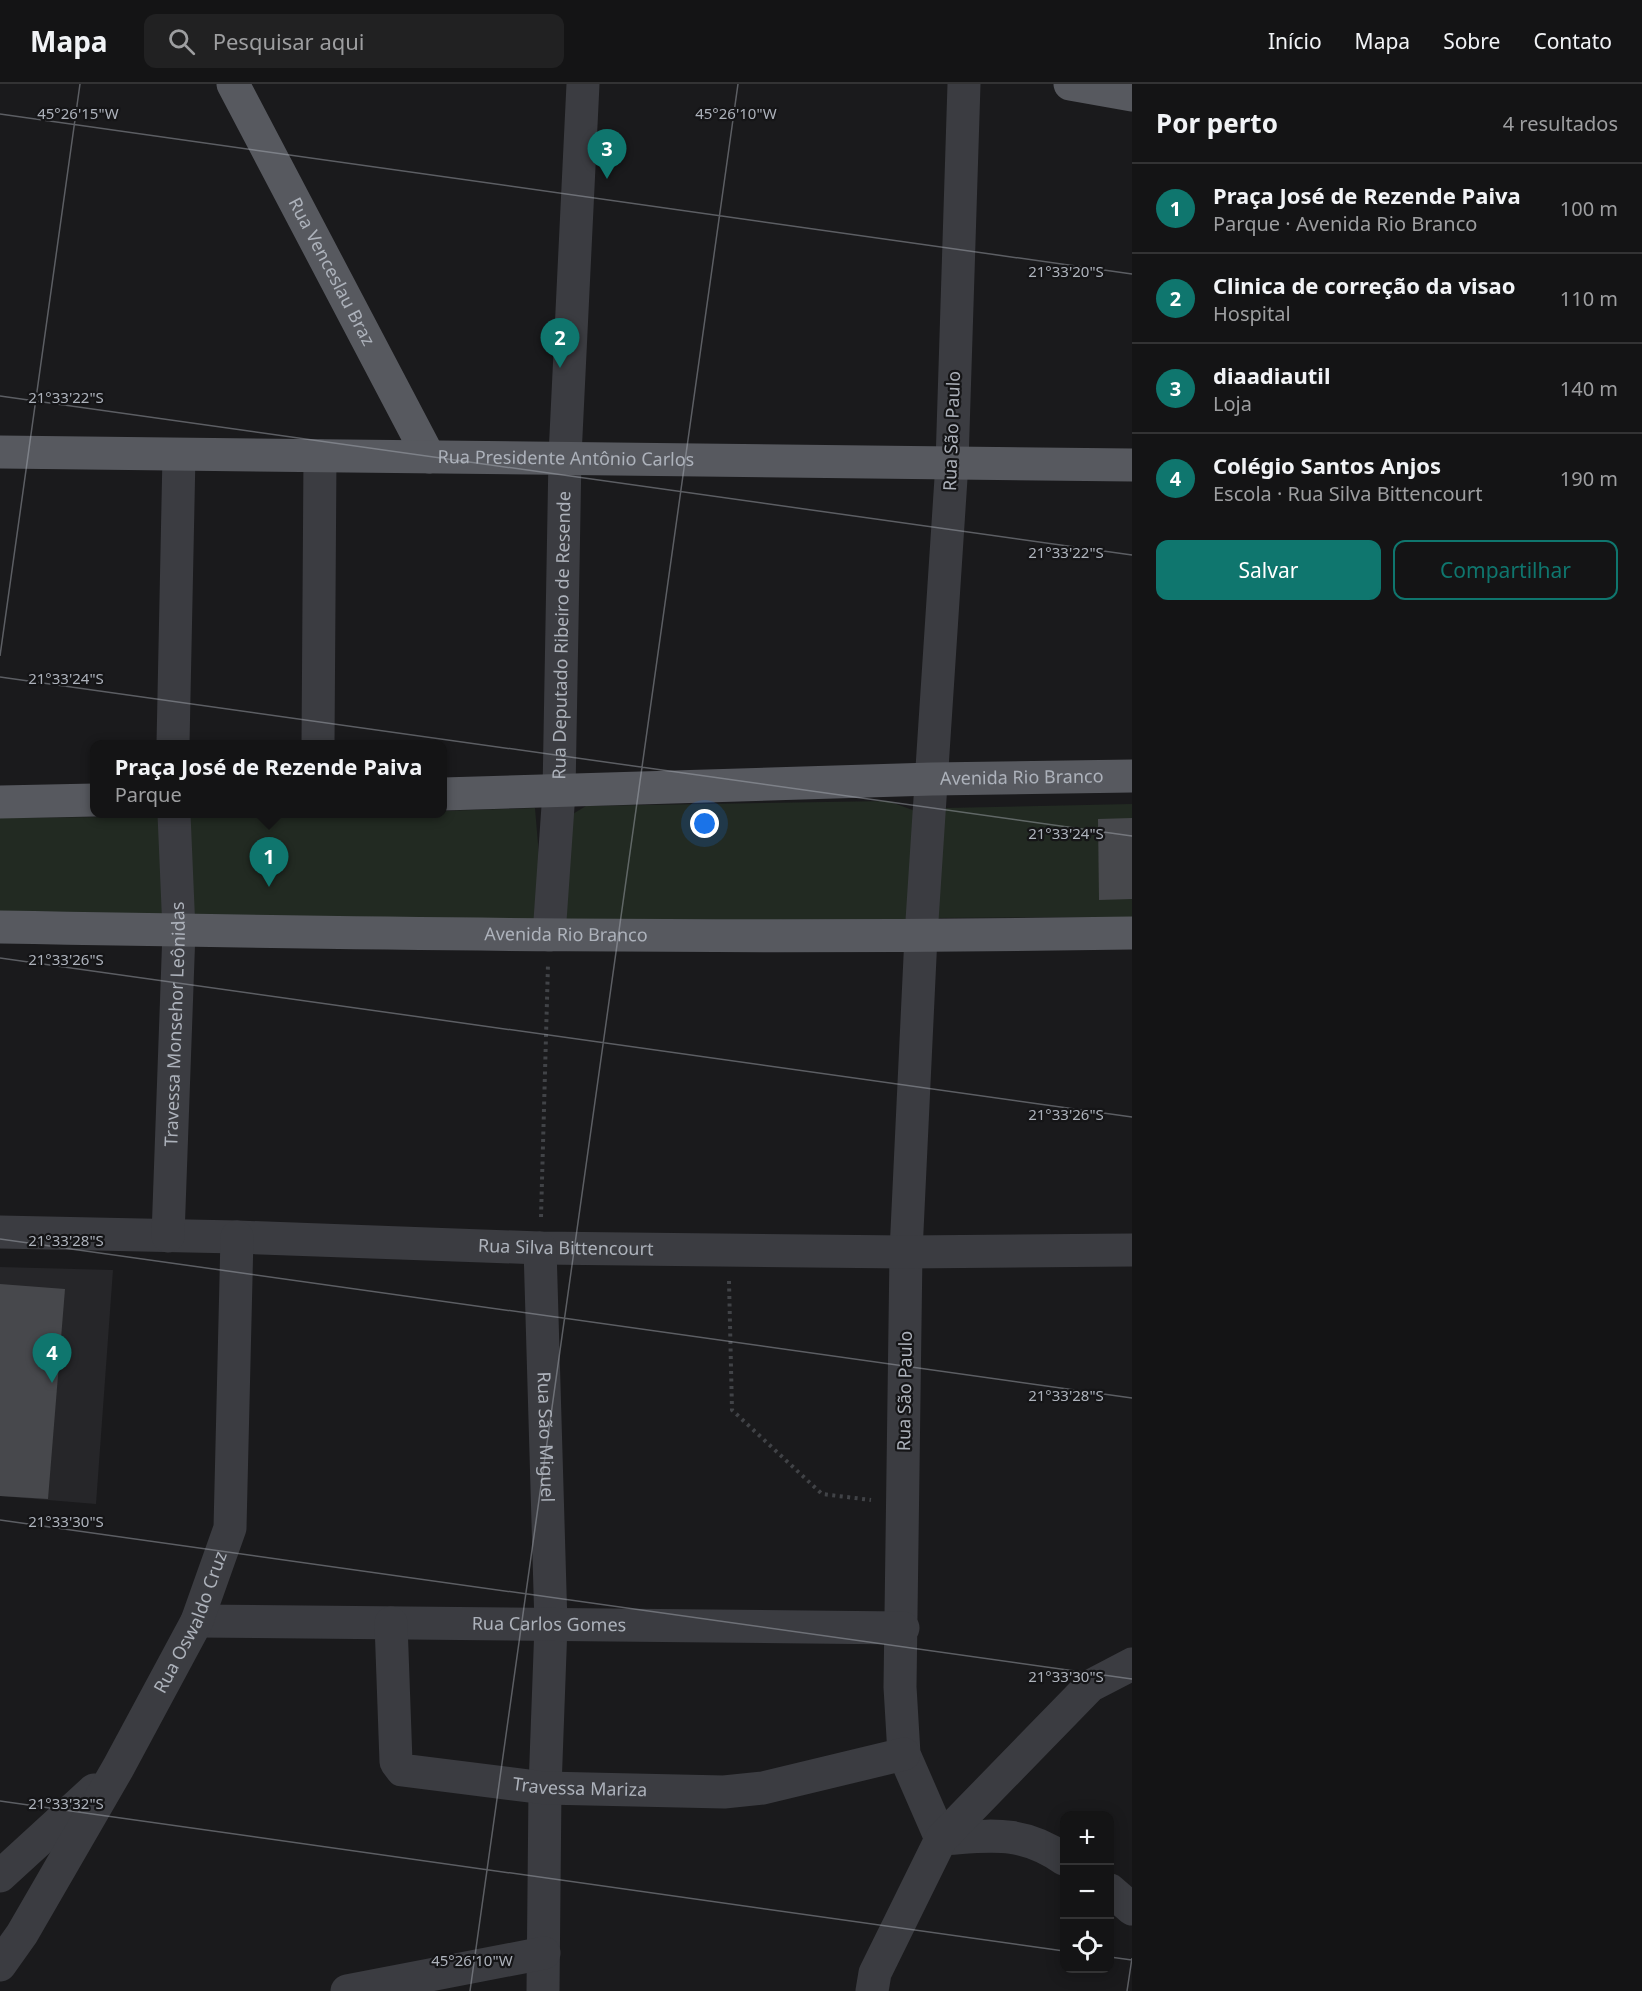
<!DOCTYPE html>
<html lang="pt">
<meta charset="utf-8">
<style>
:root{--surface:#141415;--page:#212122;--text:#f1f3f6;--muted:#9d9ea0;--line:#333334;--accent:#0f766e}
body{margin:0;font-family:"Noto Sans",sans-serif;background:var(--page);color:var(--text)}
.controls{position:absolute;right:18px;bottom:18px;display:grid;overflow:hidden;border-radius:12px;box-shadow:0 3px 15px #0003}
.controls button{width:54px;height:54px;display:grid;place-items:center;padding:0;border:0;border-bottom:2px solid var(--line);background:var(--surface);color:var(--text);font:30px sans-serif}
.you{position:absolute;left:705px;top:740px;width:21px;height:21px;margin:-15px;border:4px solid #fff;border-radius:50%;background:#1a73e8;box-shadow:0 0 0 9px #1a73e833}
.badge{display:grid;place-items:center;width:39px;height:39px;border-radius:50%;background:var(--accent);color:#fff;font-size:20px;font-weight:700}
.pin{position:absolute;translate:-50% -50px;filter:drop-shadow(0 2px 3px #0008)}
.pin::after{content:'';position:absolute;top:32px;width:21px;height:18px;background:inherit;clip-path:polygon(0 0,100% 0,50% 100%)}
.popup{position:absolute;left:90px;top:656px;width:357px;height:78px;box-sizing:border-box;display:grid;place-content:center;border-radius:12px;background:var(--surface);filter:drop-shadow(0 2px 4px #0005);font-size:20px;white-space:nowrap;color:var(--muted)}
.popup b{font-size:22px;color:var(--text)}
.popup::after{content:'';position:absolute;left:50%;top:100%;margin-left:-12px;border:12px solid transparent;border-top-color:var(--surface)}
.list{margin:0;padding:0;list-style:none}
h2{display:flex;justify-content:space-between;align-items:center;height:78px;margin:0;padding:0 24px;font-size:26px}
h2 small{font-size:20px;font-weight:400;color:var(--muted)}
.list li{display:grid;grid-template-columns:39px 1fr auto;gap:18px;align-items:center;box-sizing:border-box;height:90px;padding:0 24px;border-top:2px solid var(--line)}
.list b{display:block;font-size:22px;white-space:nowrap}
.list p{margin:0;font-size:20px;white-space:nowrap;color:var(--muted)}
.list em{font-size:20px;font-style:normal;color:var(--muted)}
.actions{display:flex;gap:12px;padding:18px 24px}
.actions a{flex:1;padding:14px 0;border:2px solid var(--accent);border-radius:12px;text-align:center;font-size:21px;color:var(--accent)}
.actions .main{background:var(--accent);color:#fff}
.icon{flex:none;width:33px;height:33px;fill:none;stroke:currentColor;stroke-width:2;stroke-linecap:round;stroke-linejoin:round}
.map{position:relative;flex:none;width:1132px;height:1907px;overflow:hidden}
header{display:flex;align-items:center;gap:36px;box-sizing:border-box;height:84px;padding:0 30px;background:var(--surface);border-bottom:2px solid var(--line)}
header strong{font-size:28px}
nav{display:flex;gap:33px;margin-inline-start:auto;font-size:21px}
.search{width:420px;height:54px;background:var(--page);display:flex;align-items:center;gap:15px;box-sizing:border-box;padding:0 21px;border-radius:12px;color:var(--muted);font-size:22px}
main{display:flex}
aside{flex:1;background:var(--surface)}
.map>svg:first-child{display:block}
</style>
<header>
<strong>Mapa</strong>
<div class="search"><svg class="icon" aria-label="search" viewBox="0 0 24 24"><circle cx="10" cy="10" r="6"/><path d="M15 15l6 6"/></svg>Pesquisar aqui</div>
<nav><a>Início</a><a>Mapa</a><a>Sobre</a><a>Contato</a></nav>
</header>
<main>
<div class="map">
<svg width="1132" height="1907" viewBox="0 0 1132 1907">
<rect width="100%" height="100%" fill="#1a1a1c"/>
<polygon fill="#262629" points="0,1183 113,1186 96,1420 0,1412"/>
<g fill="#222a22">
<polygon points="888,717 918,728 908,842 558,843 561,737 586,722"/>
<polygon points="1132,720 1132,833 934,834 945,724"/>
<polygon points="535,724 539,772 536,844 0,837 0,734 443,730 443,727"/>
</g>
<g fill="#47484c">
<polygon points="1132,734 1132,815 1099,816 1098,735"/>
<polygon points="0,1200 65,1205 48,1415 0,1412"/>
</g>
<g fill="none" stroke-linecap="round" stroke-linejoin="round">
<g stroke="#414347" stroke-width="4" stroke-dasharray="3 4.5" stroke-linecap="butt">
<polyline points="541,1133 548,880"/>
<polyline points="729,1197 732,1326 822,1410 871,1416"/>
</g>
<g stroke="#3b3c41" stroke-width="33">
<path d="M964,0L952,379L921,852L906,1168L900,1603L904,1670L941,1755C990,1752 1020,1745 1064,1775"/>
<polyline points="173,660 179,371"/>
<polyline points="318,660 320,372"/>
<path id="s1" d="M549,851L559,708L565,372L583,0"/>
<path id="s2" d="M0,1148L237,1153L540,1164L906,1168L1132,1166"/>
<path id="s3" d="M168,1152L179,847L174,730"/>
<path id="s4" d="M540,1164L551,1541L545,1704L543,1907"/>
<path id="s5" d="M197,1537L903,1544"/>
<path id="s6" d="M391,1539L396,1678L402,1686L545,1704L724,1708L763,1704L904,1670"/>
<polyline points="0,1792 94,1706"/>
<polyline points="1110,1806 1132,1825"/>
<path id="s7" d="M0,1881L22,1850L118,1684L197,1537L230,1444L237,1153"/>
<polyline points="347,1907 544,1869"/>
<polyline points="872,1907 875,1889 941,1755 1090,1602 1132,1580"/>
</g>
<g stroke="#57595f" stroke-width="33">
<path id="s8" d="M233,0L429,373"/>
<polyline points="1070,0 1132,11"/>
<path id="s9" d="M0,368L1132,381"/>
<path id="s10" d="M443,710L932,695L1132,692"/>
<polyline points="0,718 95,716"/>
<path id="s11" d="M0,843C377,850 755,855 1132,849"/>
</g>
</g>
<path fill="none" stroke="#adb2bb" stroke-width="1.5" stroke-opacity="0.45" d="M0,30L1132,190M0,312L1132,471M0,572L80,0M0,593L1132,752M0,874L1132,1033M0,1155L1132,1314M0,1436L1132,1595M0,1717L1064,1867M1110,1873L1132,1876M470,1907L738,0M1127,1907L1132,1874"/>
<g text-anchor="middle" stroke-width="4.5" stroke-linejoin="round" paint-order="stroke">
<g font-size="18" fill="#adb2bb" stroke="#151517">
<text dy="6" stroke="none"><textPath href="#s8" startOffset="212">Rua Venceslau Braz</textPath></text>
<text transform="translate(952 347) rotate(-88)" y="6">Rua São Paulo</text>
<text dy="6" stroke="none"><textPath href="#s9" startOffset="566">Rua Presidente Antônio Carlos</textPath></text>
<text dy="6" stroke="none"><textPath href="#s1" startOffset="300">Rua Deputado Ribeiro de Resende</textPath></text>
<text dy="6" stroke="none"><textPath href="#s10" startOffset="579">Avenida Rio Branco</textPath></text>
<text dy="6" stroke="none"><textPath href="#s11" startOffset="566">Avenida Rio Branco</textPath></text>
<text dy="6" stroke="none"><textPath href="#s3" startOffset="212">Travessa Monsehor Leônidas</textPath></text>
<text dy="6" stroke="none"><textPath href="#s2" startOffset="566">Rua Silva Bittencourt</textPath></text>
<text transform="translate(905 1307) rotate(-89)" y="6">Rua São Paulo</text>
<text dy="6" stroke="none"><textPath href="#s4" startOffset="189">Rua São Miguel</textPath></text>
<text dy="6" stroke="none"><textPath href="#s7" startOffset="393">Rua Oswaldo Cruz</textPath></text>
<text dy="6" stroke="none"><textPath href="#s5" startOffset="352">Rua Carlos Gomes</textPath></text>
<text dy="6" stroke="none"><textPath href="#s6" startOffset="328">Travessa Mariza</textPath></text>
</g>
</g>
<g font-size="15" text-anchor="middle" fill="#adb2bb" stroke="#151517" stroke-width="4.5" stroke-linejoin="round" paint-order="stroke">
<text x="78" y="35">45°26'15"W</text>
<text x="736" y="35">45°26'10"W</text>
<text x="1066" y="193">21°33'20"S</text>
<text x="66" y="319">21°33'22"S</text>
<text x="1066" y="474">21°33'22"S</text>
<text x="66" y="600">21°33'24"S</text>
<text x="1066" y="755">21°33'24"S</text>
<text x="66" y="881">21°33'26"S</text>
<text x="1066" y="1036">21°33'26"S</text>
<text x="66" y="1162">21°33'28"S</text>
<text x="1066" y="1317">21°33'28"S</text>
<text x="66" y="1443">21°33'30"S</text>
<text x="1066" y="1598">21°33'30"S</text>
<text x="66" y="1725">21°33'32"S</text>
<text x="472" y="1882">45°26'10"W</text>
</g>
</svg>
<div class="controls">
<button>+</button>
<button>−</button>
<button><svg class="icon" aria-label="locate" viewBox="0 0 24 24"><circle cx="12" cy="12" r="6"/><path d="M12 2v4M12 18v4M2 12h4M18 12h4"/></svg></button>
</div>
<div class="you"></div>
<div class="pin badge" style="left:269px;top:803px">1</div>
<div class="popup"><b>Praça José de Rezende Paiva</b>Parque</div>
<div class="pin badge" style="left:560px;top:284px">2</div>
<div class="pin badge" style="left:607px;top:95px">3</div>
<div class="pin badge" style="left:52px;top:1299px">4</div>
</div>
<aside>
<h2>Por perto<small>4 resultados</small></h2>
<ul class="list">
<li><span class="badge">1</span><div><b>Praça José de Rezende Paiva</b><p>Parque · Avenida Rio Branco</p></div><em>100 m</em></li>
<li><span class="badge">2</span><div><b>Clinica de correção da visao</b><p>Hospital</p></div><em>110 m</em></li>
<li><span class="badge">3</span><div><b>diaadiautil</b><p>Loja</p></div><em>140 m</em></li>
<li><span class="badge">4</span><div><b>Colégio Santos Anjos</b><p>Escola · Rua Silva Bittencourt</p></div><em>190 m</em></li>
</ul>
<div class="actions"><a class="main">Salvar</a><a>Compartilhar</a></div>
</aside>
</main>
